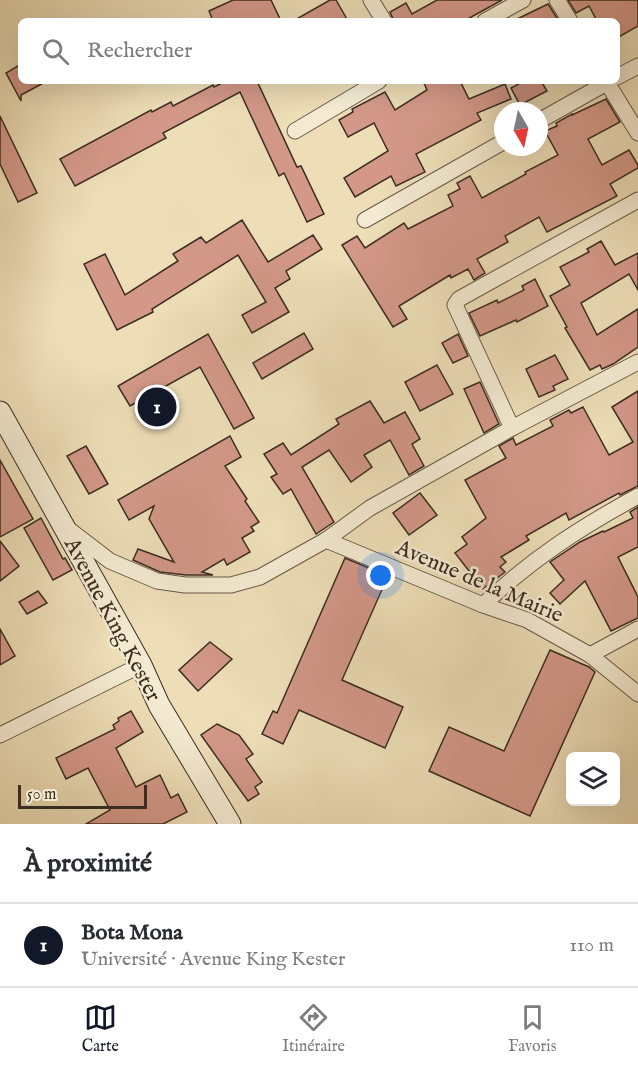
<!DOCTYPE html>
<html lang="fr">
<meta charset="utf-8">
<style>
:root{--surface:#fff;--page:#f7f7f7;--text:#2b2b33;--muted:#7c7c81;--line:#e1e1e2;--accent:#111827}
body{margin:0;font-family:"IM FELL English",serif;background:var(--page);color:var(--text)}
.controls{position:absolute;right:18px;bottom:18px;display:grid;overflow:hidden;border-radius:9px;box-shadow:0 6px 24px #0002}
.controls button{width:54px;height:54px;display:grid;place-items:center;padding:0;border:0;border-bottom:2px solid var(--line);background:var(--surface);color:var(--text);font:30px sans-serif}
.compass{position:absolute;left:494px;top:102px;width:54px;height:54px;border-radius:50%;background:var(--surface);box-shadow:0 6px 24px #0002;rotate:171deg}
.scale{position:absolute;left:18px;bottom:15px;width:129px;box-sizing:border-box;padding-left:6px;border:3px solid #3b2d21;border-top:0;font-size:16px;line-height:21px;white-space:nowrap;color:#3b2d21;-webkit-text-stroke:4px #f3ead1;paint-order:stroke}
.you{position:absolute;left:381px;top:576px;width:21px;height:21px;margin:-15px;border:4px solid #fff;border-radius:50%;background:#1a73e8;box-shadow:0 0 0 9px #1a73e833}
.badge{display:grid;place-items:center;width:39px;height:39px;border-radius:50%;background:var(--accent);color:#fff;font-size:20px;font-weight:700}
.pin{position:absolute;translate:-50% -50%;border:3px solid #fff;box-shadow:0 2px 6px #0006}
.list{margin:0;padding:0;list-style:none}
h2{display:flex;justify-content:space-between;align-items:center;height:78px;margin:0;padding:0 24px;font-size:26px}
h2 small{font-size:20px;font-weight:400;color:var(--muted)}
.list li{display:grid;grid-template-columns:39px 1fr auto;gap:18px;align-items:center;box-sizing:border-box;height:84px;padding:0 24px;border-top:2px solid var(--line)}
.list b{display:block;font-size:22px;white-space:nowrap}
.list p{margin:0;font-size:20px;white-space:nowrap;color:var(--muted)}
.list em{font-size:20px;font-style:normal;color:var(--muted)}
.icon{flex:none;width:33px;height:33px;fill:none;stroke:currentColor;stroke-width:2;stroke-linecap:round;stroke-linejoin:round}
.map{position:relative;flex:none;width:638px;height:824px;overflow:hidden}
.search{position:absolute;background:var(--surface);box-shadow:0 6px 24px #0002;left:18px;right:18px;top:18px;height:66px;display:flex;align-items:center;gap:15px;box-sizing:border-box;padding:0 21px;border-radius:9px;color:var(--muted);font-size:22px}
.sheet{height:162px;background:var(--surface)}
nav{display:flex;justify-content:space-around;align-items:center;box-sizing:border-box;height:84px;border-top:2px solid var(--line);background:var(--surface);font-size:16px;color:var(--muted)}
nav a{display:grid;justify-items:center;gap:3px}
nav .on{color:var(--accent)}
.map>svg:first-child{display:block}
</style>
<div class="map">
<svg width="638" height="824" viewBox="0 0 638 824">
<rect width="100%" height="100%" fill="#eddeb8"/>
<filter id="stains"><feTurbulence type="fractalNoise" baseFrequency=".00333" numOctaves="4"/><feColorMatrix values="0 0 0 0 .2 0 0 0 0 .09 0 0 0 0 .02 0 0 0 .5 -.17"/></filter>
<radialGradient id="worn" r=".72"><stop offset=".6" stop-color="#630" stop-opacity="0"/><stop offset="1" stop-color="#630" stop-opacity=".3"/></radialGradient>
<g fill="#d39888" stroke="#3b2d21" stroke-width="1.5">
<polygon points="233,0 271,0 281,21 213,21 209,11"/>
<polygon points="330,0 336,0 348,21 293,21"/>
<polygon points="437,0 502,0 464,21 394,21 390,12 406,3 412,14"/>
<polygon points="568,0 638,0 638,26 617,38 617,21 597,21 589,6 576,13"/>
<polygon points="548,4 559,21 513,21"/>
<polygon points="21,64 21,81 47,81 21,95 21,101 6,73"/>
<polygon points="226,81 262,81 258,83 297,167 301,166 324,214 307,222 284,173 279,176 240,92 163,133 166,138 75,186 60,159 151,110 152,112 171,102 173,106 213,85 214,87"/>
<polygon points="423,81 460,81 469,99 505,84 511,99 477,113 481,120 416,154 425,172 396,186 391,176 355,197 344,178 388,151 374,123 348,137 339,120 353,112 352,109 385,92 395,110 427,90"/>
<polygon points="524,81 541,81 547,91 520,105 511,88"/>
<polygon points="606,99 620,122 588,139 602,165 629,150 638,165 638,168 610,184 617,196 547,232 539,217 505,236 508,242 477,259 485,273 474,280 468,269 451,278 450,275 399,306 407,319 393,327 342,245 357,236 365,248 404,223 408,229 453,206 448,195 460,189 457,183 470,176 482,198 526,174 525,172 558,155 545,131 557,126 556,123 572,114 572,115"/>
<polygon points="0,116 37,193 18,202 0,164"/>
<polygon points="242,220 268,262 313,235 322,249 286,271 290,279 275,288 289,312 252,333 242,315 266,302 238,255 152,309 153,312 117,330 84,264 105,254 125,295 178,261 173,254 201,237 206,243"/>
<polygon points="601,241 615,265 638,253 638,290 629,274 581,303 597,335 638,309 638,347 613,364 602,369 600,365 590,370 565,328 567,327 550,296 570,285 560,267 589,252 587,249"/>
<polygon points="535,279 548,306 517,322 516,320 480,336 469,313 497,300 498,303 524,290 522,286"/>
<polygon points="304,333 313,349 262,379 253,363"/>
<polygon points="208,334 254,418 234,429 200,367 130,406 118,386"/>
<polygon points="458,334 468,356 453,363 442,343"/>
<polygon points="555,355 568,379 553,386 555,390 539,397 526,369"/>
<polygon points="437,365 453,394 420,411 405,382"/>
<polygon points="480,382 499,424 484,433 464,389"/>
<polygon points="638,391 638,486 620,495 619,493 569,520 566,513 526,536 529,540 501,557 506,562 500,567 505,572 483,589 455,553 467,544 462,537 486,518 465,480 506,458 499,446 513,438 516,445 553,426 550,420 569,410 571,413 583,407 609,455 633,442 612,407"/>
<polygon points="370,401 384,423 405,412 420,439 412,444 424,466 409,475 390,440 364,455 372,467 351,482 329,450 302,467 334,522 316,534 291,489 283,494 271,477 277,474 264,454 283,443 291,455 339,424 336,419"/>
<polygon points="230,436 241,457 225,466 247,499 245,501 259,522 251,527 254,531 242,538 250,552 227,565 224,559 202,572 213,575 186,575 160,572 133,560 138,549 174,562 149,519 154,506 129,520 118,500"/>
<polygon points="86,446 108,484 89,494 67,456"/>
<polygon points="0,460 33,519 0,537"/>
<polygon points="420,493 437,515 409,535 393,513"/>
<polygon points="638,507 638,547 618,557 638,597 638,618 611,631 585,581 560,604 550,593 564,580 550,562 580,542 603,531 604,532 633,518 630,512"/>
<polygon points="41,518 63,559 65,558 72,570 53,580 24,528"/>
<polygon points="0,541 19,566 0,581"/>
<polygon points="345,558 388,576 342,680 403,707 385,748 299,710 283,744 262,734 273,711 277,713"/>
<polygon points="38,591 47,603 27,614 19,602"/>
<polygon points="0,629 15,656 0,665"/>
<polygon points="210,642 232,659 198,691 179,670"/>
<polygon points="550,650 589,667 595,672 530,816 429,771 449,727 504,751"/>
<polygon points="131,711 143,732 116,748 136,787 160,775 171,798 178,794 187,812 163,824 86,824 110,810 88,768 66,779 56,758 115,729 113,725 119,721 118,718"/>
<polygon points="217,724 239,735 253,754 246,759 262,782 255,787 259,794 248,801 201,735"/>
</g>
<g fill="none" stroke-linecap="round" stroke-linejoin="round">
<defs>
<g id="street">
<polyline points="371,0 384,21"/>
<polyline points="557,0 570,21"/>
<polyline points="485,21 523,0"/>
<polyline points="617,77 638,66"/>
<polyline points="606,81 638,133"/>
<polyline points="539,121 610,81"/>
<polyline points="295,131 379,81"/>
<polyline points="365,220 503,142"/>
<polyline points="512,428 455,305 459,299 638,200"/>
<polyline points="67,528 110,561 157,581 185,585 231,585 260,577 326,540 370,508 512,428 638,362"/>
<polyline points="326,540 483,605 527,620 590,655 638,694"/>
<path d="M483,605C533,558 578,529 638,496"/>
<polyline points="590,655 638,629"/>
<polyline points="0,735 141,665"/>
</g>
<polyline id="secondary" points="0,412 141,665 159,705 230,824"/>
</defs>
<use href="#street" stroke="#685947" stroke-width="17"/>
<use href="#secondary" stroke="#3b2d21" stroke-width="23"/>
<use href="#street" stroke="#f3ead1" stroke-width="15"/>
<use href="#secondary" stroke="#f3ead1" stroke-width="21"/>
</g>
<g text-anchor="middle" stroke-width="5" stroke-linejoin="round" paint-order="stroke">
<g font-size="22" fill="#3b2d21" stroke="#f3ead1">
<text transform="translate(480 580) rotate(23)" y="8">Avenue de la Mairie</text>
<text transform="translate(114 619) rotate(62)" y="8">Avenue King Kester</text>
</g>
</g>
<rect width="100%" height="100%" filter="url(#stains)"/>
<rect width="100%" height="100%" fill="url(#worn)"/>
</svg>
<div class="controls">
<button><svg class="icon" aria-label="layers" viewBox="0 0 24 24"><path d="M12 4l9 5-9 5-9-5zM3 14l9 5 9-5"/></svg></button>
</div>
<svg class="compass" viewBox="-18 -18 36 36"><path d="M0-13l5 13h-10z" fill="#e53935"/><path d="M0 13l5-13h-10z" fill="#7c7c81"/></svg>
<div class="scale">50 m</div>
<div class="you"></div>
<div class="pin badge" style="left:157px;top:407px">1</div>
<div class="search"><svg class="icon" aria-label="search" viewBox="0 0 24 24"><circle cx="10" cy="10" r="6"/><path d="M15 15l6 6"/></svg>Rechercher</div>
</div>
<section class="sheet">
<h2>À proximité<small></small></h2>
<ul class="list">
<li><span class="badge">1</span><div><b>Bota Mona</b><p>Université · Avenue King Kester</p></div><em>110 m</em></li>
</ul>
</section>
<nav>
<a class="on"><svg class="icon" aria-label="map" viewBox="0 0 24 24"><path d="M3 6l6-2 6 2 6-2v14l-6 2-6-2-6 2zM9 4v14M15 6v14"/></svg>Carte</a>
<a><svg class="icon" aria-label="directions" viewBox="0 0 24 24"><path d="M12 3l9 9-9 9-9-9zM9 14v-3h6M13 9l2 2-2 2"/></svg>Itinéraire</a>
<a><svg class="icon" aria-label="saved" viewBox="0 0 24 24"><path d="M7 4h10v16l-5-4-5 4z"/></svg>Favoris</a>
</nav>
